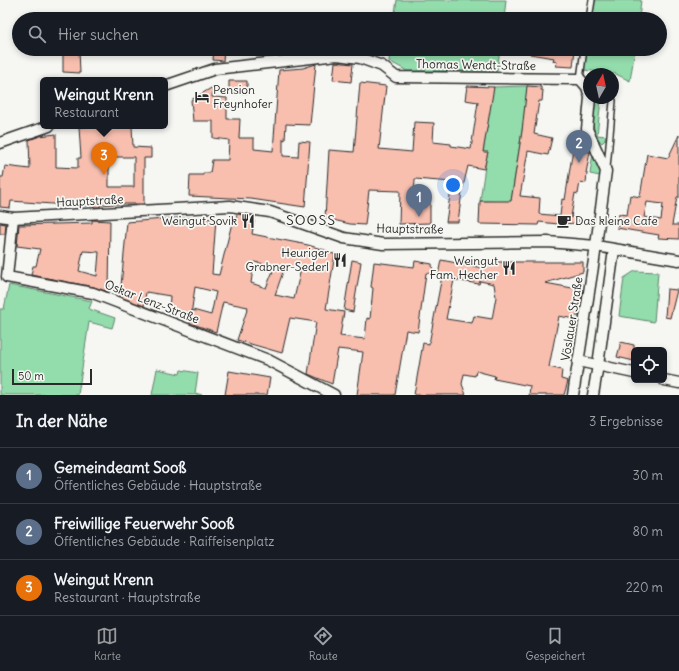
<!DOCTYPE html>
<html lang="de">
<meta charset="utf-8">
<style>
:root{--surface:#171b24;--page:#242831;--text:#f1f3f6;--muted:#9ea1a6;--line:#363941;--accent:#98999b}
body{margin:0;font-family:Delius,sans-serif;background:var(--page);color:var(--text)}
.controls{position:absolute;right:12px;bottom:12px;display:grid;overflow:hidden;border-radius:6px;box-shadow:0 2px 6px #0003}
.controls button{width:36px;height:36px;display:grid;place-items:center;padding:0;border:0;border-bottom:1px solid var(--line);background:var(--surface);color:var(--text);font:20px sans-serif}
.compass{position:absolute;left:583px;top:68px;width:36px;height:36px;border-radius:50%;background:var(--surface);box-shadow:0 2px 6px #0003;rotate:9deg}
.scale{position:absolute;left:12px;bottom:10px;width:80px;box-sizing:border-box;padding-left:4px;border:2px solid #2b2b2b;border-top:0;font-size:11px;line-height:14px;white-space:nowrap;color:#2b2b2b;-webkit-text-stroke:3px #f6f6f2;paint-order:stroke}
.you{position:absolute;left:453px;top:185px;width:14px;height:14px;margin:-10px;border:3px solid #fff;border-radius:50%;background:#1a73e8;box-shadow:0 0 0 6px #1a73e833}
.badge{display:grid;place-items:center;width:26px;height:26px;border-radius:50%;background:var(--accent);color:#fff;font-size:13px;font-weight:700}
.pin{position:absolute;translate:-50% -33px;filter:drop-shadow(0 1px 2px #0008)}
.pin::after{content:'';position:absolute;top:21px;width:14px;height:12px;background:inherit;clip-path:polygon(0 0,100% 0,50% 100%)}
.popup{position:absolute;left:40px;top:77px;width:128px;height:52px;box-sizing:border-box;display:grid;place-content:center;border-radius:6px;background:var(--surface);filter:drop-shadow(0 1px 3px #0005);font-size:13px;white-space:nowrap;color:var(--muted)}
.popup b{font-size:15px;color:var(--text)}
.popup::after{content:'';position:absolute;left:50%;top:100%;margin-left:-8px;border:8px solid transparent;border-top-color:var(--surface)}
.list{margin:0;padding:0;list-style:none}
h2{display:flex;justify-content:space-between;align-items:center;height:52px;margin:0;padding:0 16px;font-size:17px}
h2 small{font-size:13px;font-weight:400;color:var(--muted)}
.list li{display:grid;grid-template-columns:26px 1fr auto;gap:12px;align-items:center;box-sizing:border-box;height:56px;padding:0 16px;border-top:1px solid var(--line)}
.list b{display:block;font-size:15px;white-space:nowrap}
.list p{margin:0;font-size:13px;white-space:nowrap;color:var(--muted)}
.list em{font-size:13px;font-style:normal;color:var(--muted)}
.icon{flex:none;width:22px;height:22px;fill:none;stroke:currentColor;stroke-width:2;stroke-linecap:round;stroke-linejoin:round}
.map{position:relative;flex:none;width:679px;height:395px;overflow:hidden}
.search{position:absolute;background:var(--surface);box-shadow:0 2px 6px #0003;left:12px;right:12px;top:12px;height:44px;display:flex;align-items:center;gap:10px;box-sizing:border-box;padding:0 14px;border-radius:22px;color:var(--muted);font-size:15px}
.sheet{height:220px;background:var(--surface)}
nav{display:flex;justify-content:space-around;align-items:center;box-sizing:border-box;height:56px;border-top:1px solid var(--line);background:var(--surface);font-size:11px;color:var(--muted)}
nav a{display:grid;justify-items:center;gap:2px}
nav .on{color:var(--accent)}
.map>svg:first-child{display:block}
</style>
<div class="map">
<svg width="679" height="395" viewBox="0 0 679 395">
<rect width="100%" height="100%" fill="#f6f6f2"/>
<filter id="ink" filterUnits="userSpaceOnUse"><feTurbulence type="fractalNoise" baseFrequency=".025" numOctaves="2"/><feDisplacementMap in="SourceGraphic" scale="8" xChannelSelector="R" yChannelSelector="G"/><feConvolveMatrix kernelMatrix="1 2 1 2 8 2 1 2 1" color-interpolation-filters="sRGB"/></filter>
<g filter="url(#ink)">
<g fill="#93dcac" stroke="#5f846c">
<polygon points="397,0 506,0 504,19 394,19"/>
<polygon points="595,0 641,0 639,19 592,19"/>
<polygon points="390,49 500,49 497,71 407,71 389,61"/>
<polygon points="587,49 635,49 630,81 616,74 584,70"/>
<polygon points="528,86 522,131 511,202 480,201 487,153 483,152 493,87"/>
<path d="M595,98H610V101L601,99L597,135L606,136L605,140L602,143C589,133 594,111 595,98Z"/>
<polygon points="593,152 601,172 600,176 590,174"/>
<polygon points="635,271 658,272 654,322 619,316 624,278"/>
<polygon points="9,285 92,301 89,309 115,318 112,328 89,322 78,395 0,395 0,309 4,309"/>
<polygon points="157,369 180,374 181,370 198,373 195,393 202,395 152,395"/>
</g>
<g fill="#f8bfaf" stroke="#2b2b2b" fill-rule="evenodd">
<polygon points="63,49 79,49 80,73 63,72"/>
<polygon points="214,49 224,49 223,61 213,60"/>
<polygon points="530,49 575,49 573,67 556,66 557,62 553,61 554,58 530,54"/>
<polygon points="335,62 353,64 351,82 333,80"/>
<polygon points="316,64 310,125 286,124 285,140 283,139 283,156 298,157 299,141 310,142 305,207 251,199 189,196 190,175 203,175 203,173 210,173 212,160 228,160 229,140 213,138 213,121 193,121 191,100 213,87 212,97 227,98 227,119 240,119 239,138 254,138 254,149 273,151 279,70 303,68"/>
<polygon points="229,81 247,81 247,93 229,92"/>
<polygon points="360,83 386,86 379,149 412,152 414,122 434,123 433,142 451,144 451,146 471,149 478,102 465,100 467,86 494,87 483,152 488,152 484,169 468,166 462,191 458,222 446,222 452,182 415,179 414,199 430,200 430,223 399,224 400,191 369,190 365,225 350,224 325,218 329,150 354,152"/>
<polygon points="527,86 541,87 541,90 543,90 542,101 539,101 534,134 552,138 548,155 528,151 520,196 540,198 539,214 560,216 562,199 565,200 573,149 590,152 586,173 587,173 586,183 580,182 578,194 575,193 571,217 580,218 579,223 558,224 539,222 538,225 479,224 480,201 511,201 522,131"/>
<path d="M97,126H132L133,147L151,148V158H144V204H115L100,205V207H94V205L80,206L11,201L10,208L0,207V177H3L5,166L30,169L29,140L40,136L56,134V167L78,168V158H81L79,127ZM109,157H134V187H109Z"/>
<path d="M679,135V197H677L672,225H679V239L658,238L659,235L617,228L619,214L627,215L630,195L640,197L647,154L668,158ZM647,202L663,204L661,220L644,217Z"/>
<path d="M237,214L255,216L252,234L308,245L328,251L327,253L335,254L326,309L344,312L340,336L365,339L367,318L370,319L373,288L371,287L374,262L414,267L415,261L432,264L433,274L426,273L418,332L406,330L395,395H357L363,352L338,349L332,384L308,374L316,322L290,318L282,353L237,340L248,307L223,302L216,332L190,323L193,310L211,315L216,292L195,287L191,315L169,311L170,296L146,292L144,306L120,297L127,222L177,218H202L216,219L212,274L219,275L232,223H235ZM254,262L275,266L266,288L251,283ZM285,266L301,269L294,299L275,295Z"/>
<path d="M92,220L110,221L109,292L94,287L31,275L33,266H36L40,249L17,246L19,225L92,223ZM83,251L99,252L97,276L79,271Z"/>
<polygon points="0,223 6,224 5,234 0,234"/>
<polygon points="352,260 361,262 353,312 344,310"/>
<path d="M441,260L483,268L484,262H583V272L545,283L583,290L579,316H574V319L559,316L549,367L562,370L561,379L568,381L564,395H529L530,386L494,379L495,376L476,371L475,376L464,374L462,384L466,395H414L423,343L429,344L442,276L438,275ZM454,280L479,284L480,281L494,284L496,297L492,319L474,316L472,323L446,319Z"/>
<polygon points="667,289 677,290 670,318 665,317"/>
<polygon points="621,342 634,345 634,361 617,357"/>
<polygon points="229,371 270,378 267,395 225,395"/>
</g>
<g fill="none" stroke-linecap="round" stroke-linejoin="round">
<defs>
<g id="lane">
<polyline points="589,19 592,0"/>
<polyline points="580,79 584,49"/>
<polyline points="607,168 613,101"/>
</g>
<g id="street">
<polyline points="165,86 215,69 337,55 360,58 382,66 396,77 580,79 587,87 589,94"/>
<polyline points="0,143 49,126"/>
<polyline points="0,216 13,218 230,206 270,212 344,238 383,244 548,242 596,246 679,260"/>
<polyline points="13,218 7,277 93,293 268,360 334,395"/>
<polyline points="578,361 634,373"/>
<polyline points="664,380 679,383"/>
<polyline points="573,395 594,260 606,171 587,129 590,98"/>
<polyline points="593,395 598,365 614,250"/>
</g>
</defs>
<use href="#lane" stroke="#2b2b2b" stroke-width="8"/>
<use href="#street" stroke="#2b2b2b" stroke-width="13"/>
<use href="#lane" stroke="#f6f6f2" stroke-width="5"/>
<use href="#street" stroke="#f6f6f2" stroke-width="10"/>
</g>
</g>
<defs>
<symbol id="hotel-bare" viewBox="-9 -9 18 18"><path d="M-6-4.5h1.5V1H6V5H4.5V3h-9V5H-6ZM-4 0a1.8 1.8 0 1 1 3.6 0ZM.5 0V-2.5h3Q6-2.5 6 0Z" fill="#2b2b2b" stroke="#f6f6f2" stroke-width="2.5" paint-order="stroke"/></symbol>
<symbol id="restaurant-bare" viewBox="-9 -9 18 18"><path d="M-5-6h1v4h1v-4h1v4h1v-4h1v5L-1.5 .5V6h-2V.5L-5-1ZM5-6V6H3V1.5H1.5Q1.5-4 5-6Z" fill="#2b2b2b" stroke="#f6f6f2" stroke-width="2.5" paint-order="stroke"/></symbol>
<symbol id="cafe-bare" viewBox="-9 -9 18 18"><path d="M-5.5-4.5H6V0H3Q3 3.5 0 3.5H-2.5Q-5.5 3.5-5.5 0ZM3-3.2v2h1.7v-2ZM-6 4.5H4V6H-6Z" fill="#2b2b2b" stroke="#f6f6f2" stroke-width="2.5" paint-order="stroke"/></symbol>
</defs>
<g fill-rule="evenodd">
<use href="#hotel-bare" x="192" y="87" width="20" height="20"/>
<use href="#restaurant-bare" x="238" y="211" width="20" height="20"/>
<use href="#cafe-bare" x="554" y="211" width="20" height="20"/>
<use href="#restaurant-bare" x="330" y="250" width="20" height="20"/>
<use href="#restaurant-bare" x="499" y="258" width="20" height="20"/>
</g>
<g text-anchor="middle" stroke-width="3.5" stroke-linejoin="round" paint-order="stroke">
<g font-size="12" fill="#2b2b2b" stroke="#f6f6f2">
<text transform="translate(476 65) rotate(1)" y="4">Thomas Wendt-Straße</text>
<text transform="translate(90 201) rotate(-3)" y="4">Hauptstraße</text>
<text transform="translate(410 229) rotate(1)" y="4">Hauptstraße</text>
<text transform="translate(152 302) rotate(21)" y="4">Oskar Lenz-Straße</text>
<text transform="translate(572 319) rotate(-81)" y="4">Vöslauer Straße</text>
</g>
<g font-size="12" fill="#2b2b2b" stroke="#f6f6f2" text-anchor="end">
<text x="213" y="94" text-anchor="start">Pension<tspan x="213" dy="14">Freynhofer</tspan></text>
<text x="237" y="225">Weingut Sovik</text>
<text x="575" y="225" text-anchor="start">Das kleine Cafe</text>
<text x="329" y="257">Heuriger<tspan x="329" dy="14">Grabner-Sederl</tspan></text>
<text x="498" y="265">Weingut<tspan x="498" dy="14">Fam. Hecher</tspan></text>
</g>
<g font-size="14" letter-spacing="1" fill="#2b2b2b" stroke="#f6f6f2">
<text x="311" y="225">SOOSS</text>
</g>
</g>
</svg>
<div class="controls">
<button><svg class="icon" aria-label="locate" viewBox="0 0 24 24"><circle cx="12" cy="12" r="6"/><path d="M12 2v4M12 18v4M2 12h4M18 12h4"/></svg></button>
</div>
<svg class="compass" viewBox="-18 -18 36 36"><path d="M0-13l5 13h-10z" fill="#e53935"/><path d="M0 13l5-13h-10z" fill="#9ea1a6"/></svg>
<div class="scale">50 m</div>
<div class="you"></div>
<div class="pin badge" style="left:419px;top:217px;background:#5c6f8a">1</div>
<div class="pin badge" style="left:579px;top:163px;background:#5c6f8a">2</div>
<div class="pin badge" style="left:104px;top:175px;background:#e8710a">3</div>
<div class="popup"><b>Weingut Krenn</b>Restaurant</div>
<div class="search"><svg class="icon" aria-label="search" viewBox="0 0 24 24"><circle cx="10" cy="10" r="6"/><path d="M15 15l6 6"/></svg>Hier suchen</div>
</div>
<section class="sheet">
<h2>In der Nähe<small>3 Ergebnisse</small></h2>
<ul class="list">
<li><span class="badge" style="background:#5c6f8a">1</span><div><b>Gemeindeamt Sooß</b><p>Öffentliches Gebäude · Hauptstraße</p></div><em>30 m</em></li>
<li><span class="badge" style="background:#5c6f8a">2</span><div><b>Freiwillige Feuerwehr Sooß</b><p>Öffentliches Gebäude · Raiffeisenplatz</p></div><em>80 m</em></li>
<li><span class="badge" style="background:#e8710a">3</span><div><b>Weingut Krenn</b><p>Restaurant · Hauptstraße</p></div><em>220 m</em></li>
</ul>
</section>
<nav>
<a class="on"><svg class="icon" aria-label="map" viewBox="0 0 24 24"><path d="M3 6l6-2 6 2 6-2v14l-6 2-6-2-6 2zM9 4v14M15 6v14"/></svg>Karte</a>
<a><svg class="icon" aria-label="directions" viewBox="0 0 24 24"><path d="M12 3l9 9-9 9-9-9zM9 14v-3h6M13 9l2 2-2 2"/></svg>Route</a>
<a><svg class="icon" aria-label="saved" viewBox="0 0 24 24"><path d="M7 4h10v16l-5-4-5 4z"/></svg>Gespeichert</a>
</nav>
